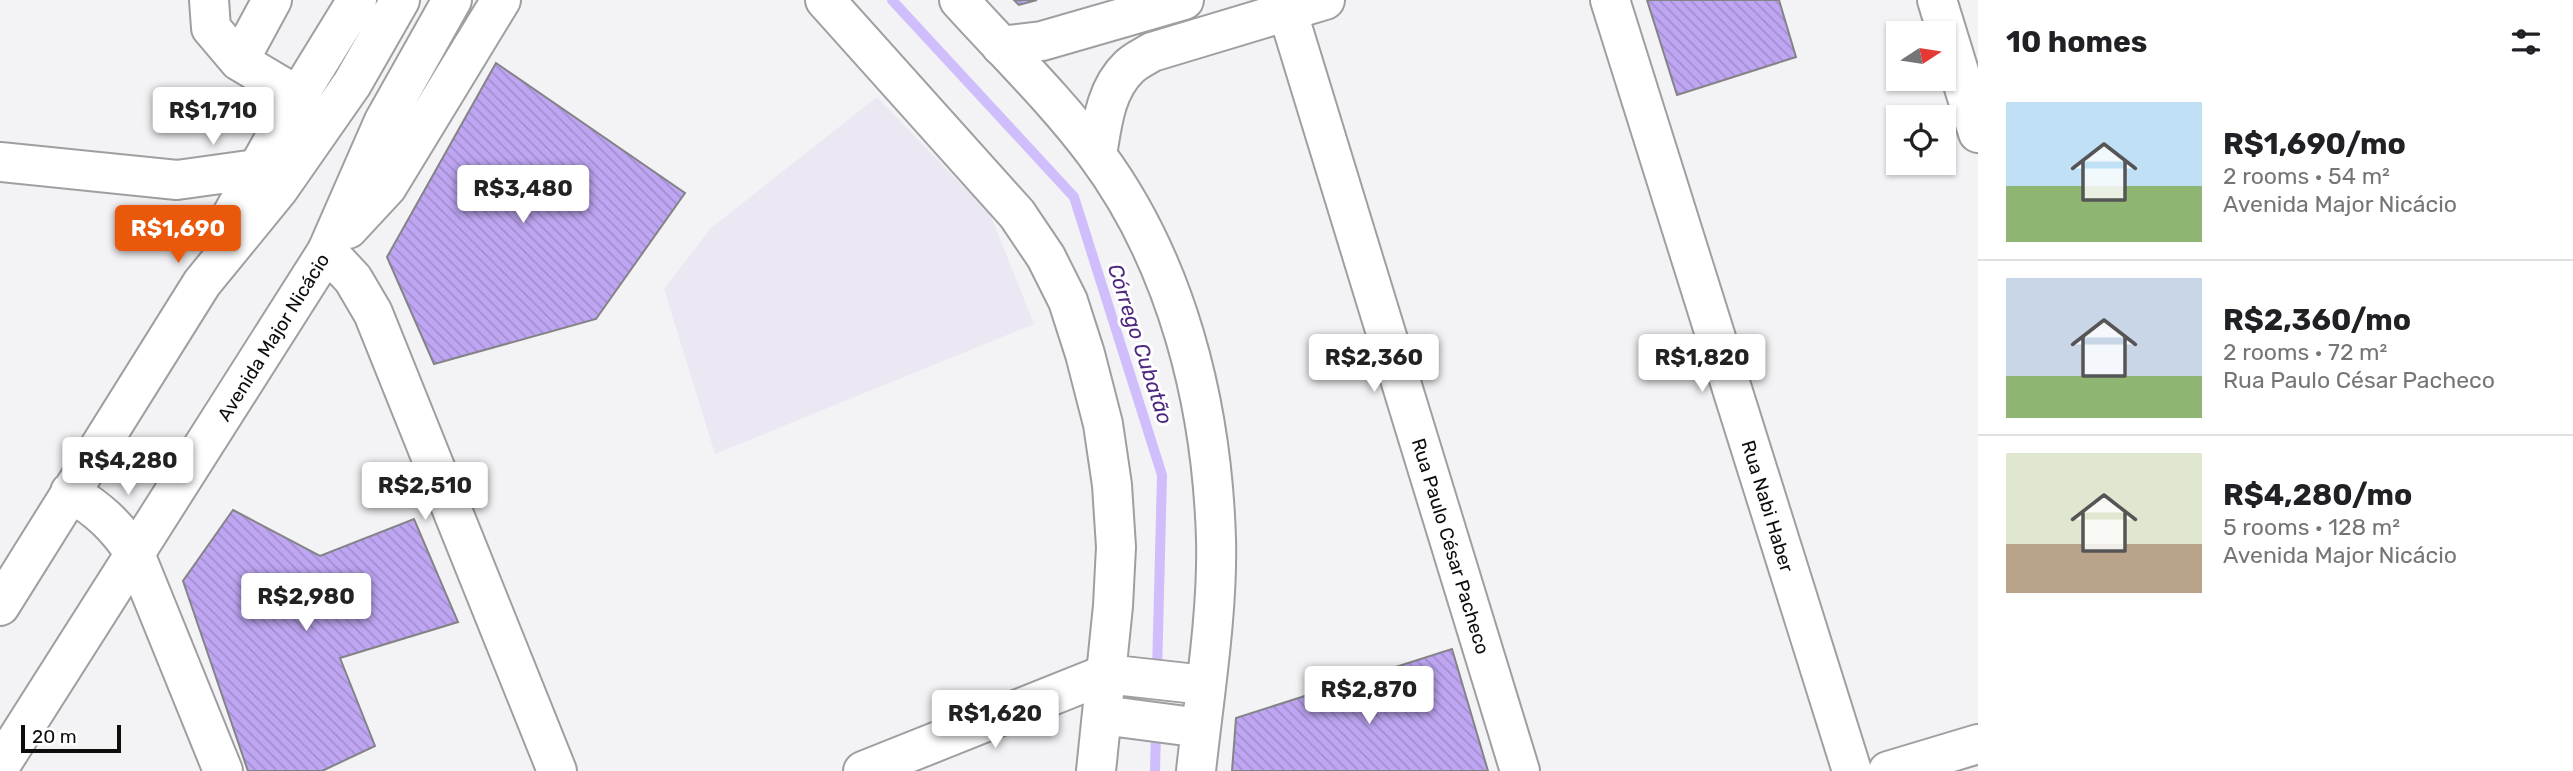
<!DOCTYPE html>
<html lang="en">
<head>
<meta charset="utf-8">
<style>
  :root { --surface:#fff; --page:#f2f2f2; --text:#202124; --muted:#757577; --line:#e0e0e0; --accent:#ea580c }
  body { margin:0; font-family:Rubik,sans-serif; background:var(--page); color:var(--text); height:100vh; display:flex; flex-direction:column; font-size:26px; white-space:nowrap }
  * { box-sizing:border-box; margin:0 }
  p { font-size:23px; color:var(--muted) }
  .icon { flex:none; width:38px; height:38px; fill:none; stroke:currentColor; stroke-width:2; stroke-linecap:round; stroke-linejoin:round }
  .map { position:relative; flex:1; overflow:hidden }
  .drawer { display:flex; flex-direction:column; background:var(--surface); width:595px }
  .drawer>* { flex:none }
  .needle { width:46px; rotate:78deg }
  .controls { position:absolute; left:1886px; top:21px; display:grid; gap:14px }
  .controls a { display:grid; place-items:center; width:70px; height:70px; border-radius:0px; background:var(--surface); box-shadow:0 2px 5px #0004; font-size:35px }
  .scale { position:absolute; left:21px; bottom:18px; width:100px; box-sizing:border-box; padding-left:7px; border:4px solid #0e0d0e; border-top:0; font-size:19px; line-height:24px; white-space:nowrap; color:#0e0d0e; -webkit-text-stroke:5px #fff; paint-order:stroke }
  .price { position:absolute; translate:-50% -60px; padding:0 16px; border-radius:7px; background:#fff; color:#222; font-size:23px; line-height:46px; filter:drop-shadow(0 2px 4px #0008) }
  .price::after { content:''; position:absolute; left:50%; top:42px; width:21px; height:16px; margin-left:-10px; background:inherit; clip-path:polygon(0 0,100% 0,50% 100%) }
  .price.selected { background:var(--accent); color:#fff }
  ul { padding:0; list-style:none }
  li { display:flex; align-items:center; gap:21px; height:175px; padding:0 28px }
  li+li { border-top:2px solid var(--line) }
  li span { display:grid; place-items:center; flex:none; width:196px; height:140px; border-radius:0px; color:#555 }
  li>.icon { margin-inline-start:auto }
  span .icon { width:84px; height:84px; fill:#fffc; stroke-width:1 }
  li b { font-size:30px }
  h2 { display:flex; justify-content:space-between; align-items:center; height:84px; padding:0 28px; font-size:30px }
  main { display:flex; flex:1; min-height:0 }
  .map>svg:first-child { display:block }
  .built { fill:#ebe8f3 }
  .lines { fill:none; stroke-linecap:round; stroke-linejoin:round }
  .stream { stroke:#d0bdfc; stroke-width:10 }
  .building { fill:url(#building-back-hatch); stroke:#848386; stroke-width:2 }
  .minor-casing { stroke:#9f9ea1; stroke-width:42 }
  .major-casing { stroke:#9f9ea1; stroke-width:42 }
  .minor { stroke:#fff; stroke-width:38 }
  .major { stroke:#fff; stroke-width:38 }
  .labels { text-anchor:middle; stroke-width:6; stroke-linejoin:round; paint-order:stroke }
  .street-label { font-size:19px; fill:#0e0d0e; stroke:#fff }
  .water-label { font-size:21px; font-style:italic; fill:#4e2981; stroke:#fff }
</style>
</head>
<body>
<main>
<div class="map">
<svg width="1978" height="771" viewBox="0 0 1978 771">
  <defs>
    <pattern id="building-back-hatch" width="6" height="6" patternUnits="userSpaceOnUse" patternTransform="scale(1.75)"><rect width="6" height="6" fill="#bea6f3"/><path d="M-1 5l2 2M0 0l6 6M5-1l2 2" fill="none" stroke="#a28ecf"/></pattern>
  </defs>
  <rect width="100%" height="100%" fill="#f3f2f5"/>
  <path class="built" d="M877,97L990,214L1034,324L715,454L664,289L711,228Z"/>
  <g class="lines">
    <path class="stream" d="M892,0L1074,197L1162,475L1157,673
      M1155,771L1156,730"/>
  </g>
  <path class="building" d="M1014,0H1037L1019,5Z
    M1647,0H1779L1796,57L1677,95Z
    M496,63L685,193L596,319L434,364L387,257Z
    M233,510L320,556L414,519L458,622L340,658L375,746L322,771H248L183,581Z
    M1452,649L1488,771H1232L1236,718Z"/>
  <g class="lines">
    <g class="minor-casing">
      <path id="minor" d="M209,0L211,28L239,61L298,96
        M1284,0L1520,771
        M1610,0L1852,771
        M1937,0L1978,133
        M1001,46L1042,41L1184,0
        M239,61L272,0
        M1097,155C1102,125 1105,90 1129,67C1135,61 1144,57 1152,52L1325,0
        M0,162L177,180L256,169
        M327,251L353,279L373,313L557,771
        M135,554L223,771
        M863,771L1106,674
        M1888,771L1978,744"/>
    </g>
    <g class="major-casing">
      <path id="major" d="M825,0L1017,214L1046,257L1068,301L1085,354L1103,424L1112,485L1116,547L1113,606L1096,771
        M959,0C1005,51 1055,99 1096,154C1177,263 1212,404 1216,539C1218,612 1204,697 1196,771
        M348,229L387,187L501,0
        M223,231L298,96L357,0
        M70,492C99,510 116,525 135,554
        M0,606L202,283L278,190L352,84L400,0
        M1106,674L1205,685
        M1102,715L1201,728
        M0,766L327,251L384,121L452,0"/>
    </g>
    <use href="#minor" class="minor"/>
    <use href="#major" class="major"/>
  </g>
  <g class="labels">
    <g class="street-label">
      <text transform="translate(273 337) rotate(-58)" y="7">Avenida Major Nicácio</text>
      <text transform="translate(1768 506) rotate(73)" y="7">Rua Nabi Haber</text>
      <text transform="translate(1451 546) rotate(73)" y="7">Rua Paulo César Pacheco</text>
    </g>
    <g class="water-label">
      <text transform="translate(1140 344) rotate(72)" y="7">Córrego Cubatão</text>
    </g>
  </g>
</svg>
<div class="controls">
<a><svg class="needle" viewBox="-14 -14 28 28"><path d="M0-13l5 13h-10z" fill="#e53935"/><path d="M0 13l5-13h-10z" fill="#757577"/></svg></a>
<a><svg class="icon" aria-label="locate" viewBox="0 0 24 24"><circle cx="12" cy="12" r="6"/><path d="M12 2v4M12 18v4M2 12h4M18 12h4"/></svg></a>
</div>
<div class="scale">20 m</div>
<b class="price" style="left:213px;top:147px">R$1,710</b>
<b class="price" style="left:523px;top:225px">R$3,480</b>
<b class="price selected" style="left:178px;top:265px">R$1,690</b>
<b class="price" style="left:1374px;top:394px">R$2,360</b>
<b class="price" style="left:1702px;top:394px">R$1,820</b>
<b class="price" style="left:128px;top:497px">R$4,280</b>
<b class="price" style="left:425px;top:522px">R$2,510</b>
<b class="price" style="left:306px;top:633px">R$2,980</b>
<b class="price" style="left:1369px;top:726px">R$2,870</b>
<b class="price" style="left:995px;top:750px">R$1,620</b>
</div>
<section class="drawer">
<h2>10 homes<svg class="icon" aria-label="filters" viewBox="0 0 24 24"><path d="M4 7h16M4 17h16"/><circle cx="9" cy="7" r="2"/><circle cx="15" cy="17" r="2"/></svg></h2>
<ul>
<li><span style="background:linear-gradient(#bfe0f5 60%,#8fb573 0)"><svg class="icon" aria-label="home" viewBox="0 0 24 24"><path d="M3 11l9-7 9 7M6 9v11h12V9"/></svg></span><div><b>R$1,690/mo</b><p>2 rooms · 54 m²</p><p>Avenida Major Nicácio</p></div></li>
<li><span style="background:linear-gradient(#c9d6e8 70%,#8fb573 0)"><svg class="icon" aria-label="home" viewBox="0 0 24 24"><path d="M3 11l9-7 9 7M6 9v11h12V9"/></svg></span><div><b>R$2,360/mo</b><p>2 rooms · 72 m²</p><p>Rua Paulo César Pacheco</p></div></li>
<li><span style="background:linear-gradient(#dfe7d0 65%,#b9a48a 0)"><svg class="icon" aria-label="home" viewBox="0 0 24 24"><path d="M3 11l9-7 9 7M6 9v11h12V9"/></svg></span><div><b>R$4,280/mo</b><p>5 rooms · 128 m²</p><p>Avenida Major Nicácio</p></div></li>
</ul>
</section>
</main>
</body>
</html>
